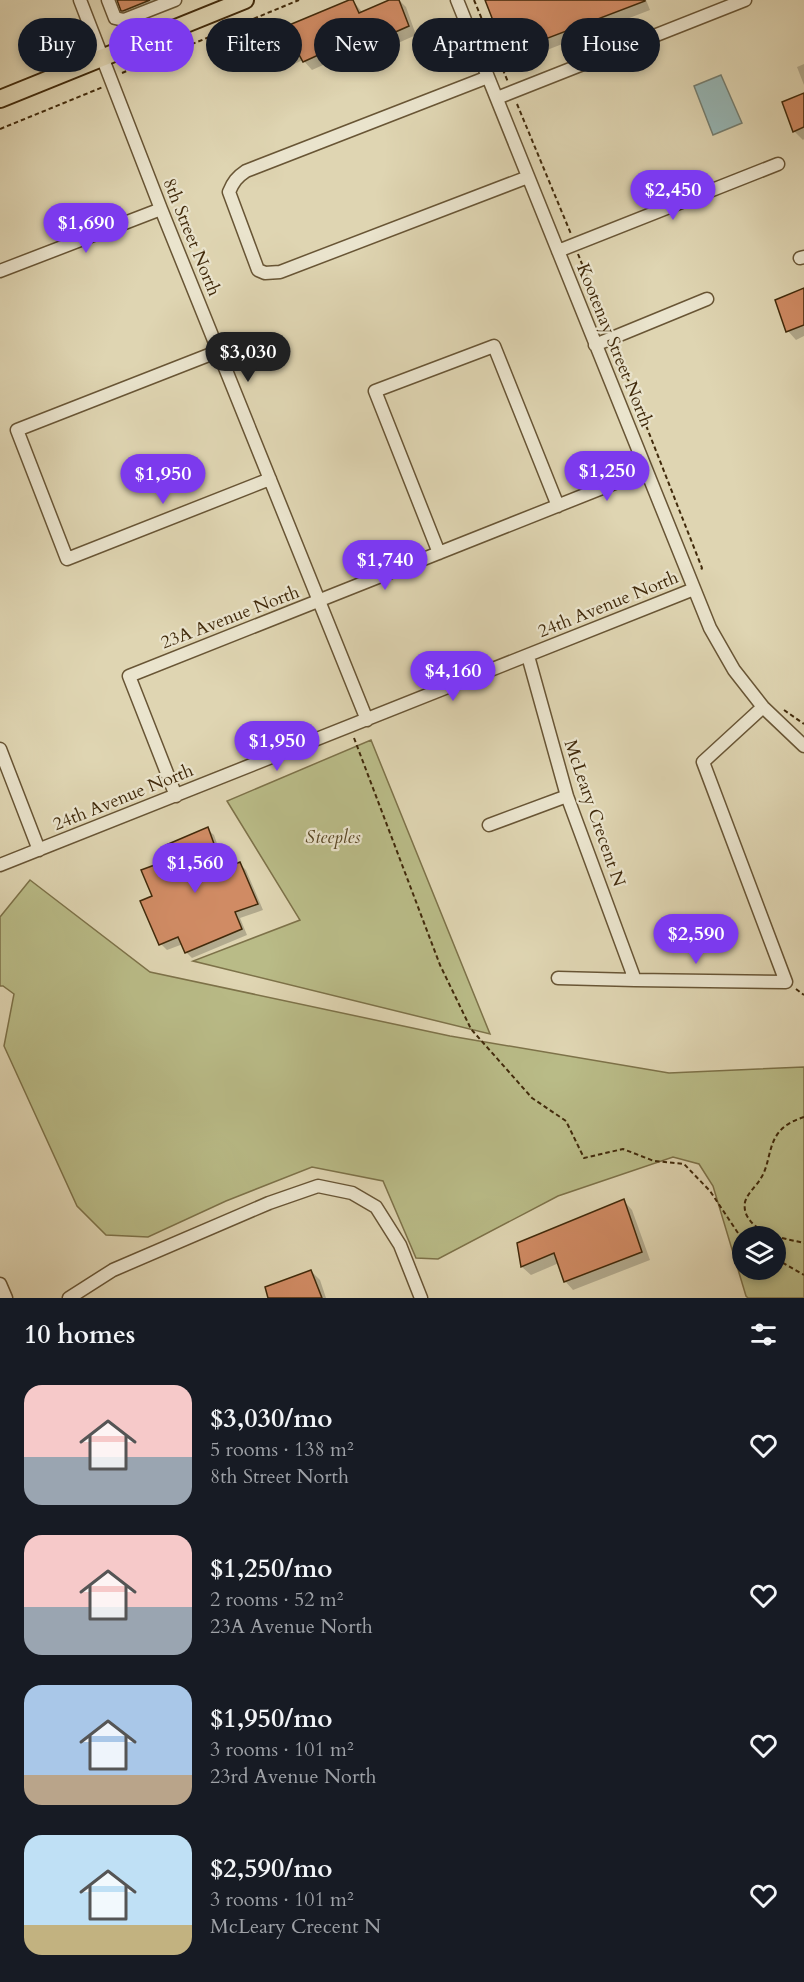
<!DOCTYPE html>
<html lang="en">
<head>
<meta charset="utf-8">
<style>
  :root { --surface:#171b24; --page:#242831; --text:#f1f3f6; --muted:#9ea1a6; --accent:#7c3aed }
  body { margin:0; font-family:Cardo,serif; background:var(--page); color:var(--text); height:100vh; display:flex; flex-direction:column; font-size:22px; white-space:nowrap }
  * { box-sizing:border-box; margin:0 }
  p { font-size:20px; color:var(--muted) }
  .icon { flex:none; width:33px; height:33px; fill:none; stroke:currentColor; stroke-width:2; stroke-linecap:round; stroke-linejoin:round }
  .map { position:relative; height:1298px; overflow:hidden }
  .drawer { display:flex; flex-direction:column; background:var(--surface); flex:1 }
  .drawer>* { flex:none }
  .guide { position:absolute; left:18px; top:18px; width:768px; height:54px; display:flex; gap:12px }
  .tools { position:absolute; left:732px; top:1226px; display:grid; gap:12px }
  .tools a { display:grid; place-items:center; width:54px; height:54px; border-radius:50%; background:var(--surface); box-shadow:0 3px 9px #0003; font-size:30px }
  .price { position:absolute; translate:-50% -51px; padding:0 14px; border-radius:21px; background:var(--accent); color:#fff; font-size:20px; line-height:39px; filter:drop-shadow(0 2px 3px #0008) }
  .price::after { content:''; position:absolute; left:50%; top:36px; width:18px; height:14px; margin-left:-9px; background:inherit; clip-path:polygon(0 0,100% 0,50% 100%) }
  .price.selected { background:#222; color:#fff }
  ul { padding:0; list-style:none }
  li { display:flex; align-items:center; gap:18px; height:150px; padding:0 24px }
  li span { display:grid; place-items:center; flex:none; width:168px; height:120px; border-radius:18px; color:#555 }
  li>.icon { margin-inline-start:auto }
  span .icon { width:72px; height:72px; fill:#fffc; stroke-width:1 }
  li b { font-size:26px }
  h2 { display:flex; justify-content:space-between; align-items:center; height:72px; padding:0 24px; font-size:26px }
  .chip { padding:0 21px; border-radius:27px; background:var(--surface); box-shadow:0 3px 9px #0003; font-size:21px; line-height:54px }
  .chip.selected { background:var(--accent); color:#fff }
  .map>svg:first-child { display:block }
  .green { fill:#b9bb87; stroke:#7d7249; stroke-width:1.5; fill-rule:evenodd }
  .water { fill:#96b6b5; stroke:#747e71; stroke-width:1.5 }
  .shadow { fill:#0003 }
  .building { fill:#d08b64; stroke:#412a0b; stroke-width:1.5 }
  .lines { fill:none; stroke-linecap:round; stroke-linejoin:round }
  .minor-casing { stroke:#685535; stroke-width:15 }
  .major-casing { stroke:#412a0b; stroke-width:20 }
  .path { stroke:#412a0b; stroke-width:2; stroke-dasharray:4.5 3; stroke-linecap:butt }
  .minor { stroke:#eae4cd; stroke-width:12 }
  .major { stroke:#dfd5b2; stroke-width:16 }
  .labels { text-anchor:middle; stroke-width:4.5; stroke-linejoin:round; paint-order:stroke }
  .street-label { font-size:18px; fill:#412a0b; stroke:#eae4cd }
  .park-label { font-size:18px; font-style:italic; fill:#594724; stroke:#eae4cd }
</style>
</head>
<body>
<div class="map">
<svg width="804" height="1298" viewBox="0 0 804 1298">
  <rect width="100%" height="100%" fill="#dfd5b2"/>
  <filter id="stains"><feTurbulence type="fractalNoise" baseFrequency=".00333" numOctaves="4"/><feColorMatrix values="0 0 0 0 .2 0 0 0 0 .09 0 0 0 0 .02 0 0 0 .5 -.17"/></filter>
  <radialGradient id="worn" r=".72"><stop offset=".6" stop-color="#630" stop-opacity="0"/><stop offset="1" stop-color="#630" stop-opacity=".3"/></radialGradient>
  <path class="green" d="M371,740L490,1034L193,961L300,920L227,801Z
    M30,880L150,972L450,1036L669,1073L804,1067V1298H748L746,1296L713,1186L699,1164L673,1157L558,1196L438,1259L416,1258L383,1181L312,1167L226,1201L148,1237L106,1235L77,1206L4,1046L14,994L3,986H0V917ZM742,1236H776V1269H742Z"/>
  <path class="water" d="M721,75L742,123L713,135L694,86Z"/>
  <path class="shadow" d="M118,0H171L129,16L122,10Z
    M352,0L363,13L393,0H399L406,7L416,35L351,64L343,56L312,70L303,60L276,72L268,64L286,33Z
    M486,0H646L650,10L516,62L507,54Z
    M804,64V85L797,67Z
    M804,95V139L803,140L794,131Z
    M804,290V336L796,340L788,331Z
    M207,829L214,835L226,869L239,863L246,870L263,910L240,918L247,935L192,958L186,952L183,944L167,950L161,944L154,897L172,860Z
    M624,1201L632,1210L650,1260L573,1290L565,1281L559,1263L531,1275L522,1267L519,1244Z
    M311,1271L320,1280L326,1298H270Z"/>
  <path class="building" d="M117,0H150L123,11H121Z
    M349,0H353L359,13L389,0H399L409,26L341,56L336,47L303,62L297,51L267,64L258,43L284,33L282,28Z
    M485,0H645V1L506,54Z
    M804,93V127L793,132L782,102Z
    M804,288V325L786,332L775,300Z
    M208,827L223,869L240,862L258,904L235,912L242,929L185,953L178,937L159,945L140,901L152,896L141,870L171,859L166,845Z
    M624,1199L642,1252L564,1282L554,1253L521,1267L517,1243Z
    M311,1270L322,1298H268L265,1287Z"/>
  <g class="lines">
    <g class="minor-casing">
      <path id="minor" d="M80,0L161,209L367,720
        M108,0L115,18L124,20L175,0
        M457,0L710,628L734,670L763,707L804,746
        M488,77L246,171C237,177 233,182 229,192L258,270L265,273L280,272L528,177
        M497,98L745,0
        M558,251L778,164
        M800,258L804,257
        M0,271L161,209
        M595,345L707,299
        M219,351L17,430L67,559L270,479
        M439,553L375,391L494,346L558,506
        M528,656L567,796L635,980L786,982L703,762L763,707
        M0,749L39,850
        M176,796L129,676L645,471
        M489,825L567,796
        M0,865L694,589
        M558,978L635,980
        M0,1284L6,1298
        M69,1298L113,1270L269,1203L318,1186L352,1193L376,1207L400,1245L421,1298"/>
    </g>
    <g class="major-casing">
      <path id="major" d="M0,99L245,0"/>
    </g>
    <path class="path" d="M474,0L508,82
      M122,73L299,0
      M517,104L571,234
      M0,129L103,87
      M578,254L607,327
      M616,349L702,568L700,572
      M784,710L804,724
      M354,738L440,965L471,1029L532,1098L566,1121L584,1158L623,1149L654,1161L684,1164L710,1191L742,1239
      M796,989L804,995
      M804,1117C795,1120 786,1124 780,1131C768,1144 770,1164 761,1178C756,1187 748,1192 745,1202C744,1208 745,1214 749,1219C759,1235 787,1239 804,1243
      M776,1259L804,1275"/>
    <use href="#minor" class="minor"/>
    <use href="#major" class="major"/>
  </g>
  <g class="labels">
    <g class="street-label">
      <text transform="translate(192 237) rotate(68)" y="6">8th Street North</text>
      <text transform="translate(615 345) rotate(68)" y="6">Kootenay Street North</text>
      <text transform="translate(608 604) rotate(-22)" y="6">24th Avenue North</text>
      <text transform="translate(230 617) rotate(-21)" y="6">23A Avenue North</text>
      <text transform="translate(123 797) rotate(-22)" y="6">24th Avenue North</text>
      <text transform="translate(595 813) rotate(71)" y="6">McLeary Crecent N</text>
    </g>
    <g class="park-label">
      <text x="333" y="843">Steeples</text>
    </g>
  </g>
  <rect width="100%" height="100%" filter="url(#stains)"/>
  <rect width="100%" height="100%" fill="url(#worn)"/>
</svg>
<div class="tools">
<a><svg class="icon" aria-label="layers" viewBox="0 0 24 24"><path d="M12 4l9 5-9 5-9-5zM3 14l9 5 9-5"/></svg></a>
</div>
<b class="price" style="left:673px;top:221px">$2,450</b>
<b class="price" style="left:86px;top:254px">$1,690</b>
<b class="price selected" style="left:248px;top:383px">$3,030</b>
<b class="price" style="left:607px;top:502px">$1,250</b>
<b class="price" style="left:163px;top:505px">$1,950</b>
<b class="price" style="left:385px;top:591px">$1,740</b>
<b class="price" style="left:453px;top:702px">$4,160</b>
<b class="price" style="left:277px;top:772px">$1,950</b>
<b class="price" style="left:195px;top:894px">$1,560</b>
<b class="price" style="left:696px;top:965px">$2,590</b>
<div class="guide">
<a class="chip">Buy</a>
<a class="chip selected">Rent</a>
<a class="chip">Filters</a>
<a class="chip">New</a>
<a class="chip">Apartment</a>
<a class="chip">House</a>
</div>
</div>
<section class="drawer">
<h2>10 homes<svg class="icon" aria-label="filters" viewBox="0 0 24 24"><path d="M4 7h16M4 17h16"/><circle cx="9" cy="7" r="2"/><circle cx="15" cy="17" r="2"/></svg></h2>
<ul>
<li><span style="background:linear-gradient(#f6c9c9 60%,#9aa5b1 0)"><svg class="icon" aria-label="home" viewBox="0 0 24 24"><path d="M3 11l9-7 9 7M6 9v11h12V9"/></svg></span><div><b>$3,030/mo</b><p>5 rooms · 138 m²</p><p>8th Street North</p></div><svg class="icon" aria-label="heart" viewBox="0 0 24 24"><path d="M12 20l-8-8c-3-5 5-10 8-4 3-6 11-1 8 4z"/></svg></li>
<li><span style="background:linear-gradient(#f6c9c9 60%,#9aa5b1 0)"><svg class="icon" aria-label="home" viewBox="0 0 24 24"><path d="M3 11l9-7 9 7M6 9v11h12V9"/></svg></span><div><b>$1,250/mo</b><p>2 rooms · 52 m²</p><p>23A Avenue North</p></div><svg class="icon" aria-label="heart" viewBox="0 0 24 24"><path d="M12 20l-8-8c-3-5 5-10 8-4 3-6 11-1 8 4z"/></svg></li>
<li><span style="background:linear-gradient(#a9c7e8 75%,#b9a48a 0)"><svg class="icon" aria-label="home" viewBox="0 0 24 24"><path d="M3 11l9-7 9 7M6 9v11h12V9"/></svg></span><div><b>$1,950/mo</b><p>3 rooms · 101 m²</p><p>23rd Avenue North</p></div><svg class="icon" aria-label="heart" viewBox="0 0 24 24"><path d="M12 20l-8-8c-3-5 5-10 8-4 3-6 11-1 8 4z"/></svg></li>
<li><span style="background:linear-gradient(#bfe0f5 75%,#c2b280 0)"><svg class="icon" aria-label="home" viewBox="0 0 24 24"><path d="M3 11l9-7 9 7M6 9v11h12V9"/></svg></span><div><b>$2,590/mo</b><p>3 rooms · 101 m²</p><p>McLeary Crecent N</p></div><svg class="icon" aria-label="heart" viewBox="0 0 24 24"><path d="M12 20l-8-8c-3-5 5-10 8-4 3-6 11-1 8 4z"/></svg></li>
</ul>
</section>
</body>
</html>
